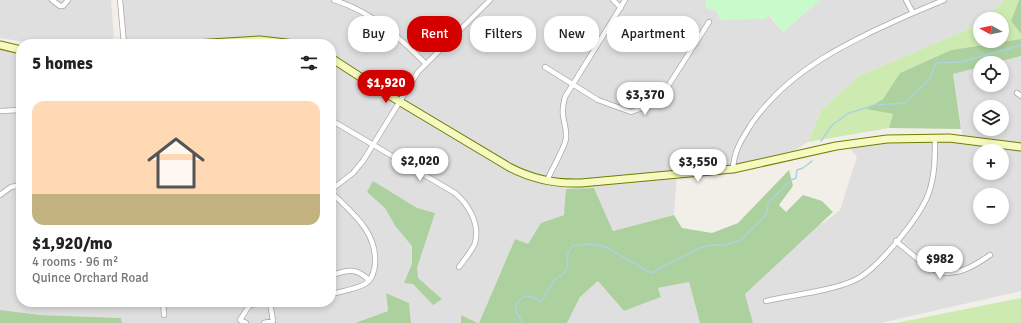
<!DOCTYPE html>
<html lang="en">
<head>
<meta charset="utf-8">
<style>
  :root { --surface:#fff; --page:#f2f2f2; --text:#222; --muted:#767676; --line:#e0e0e0; --accent:#d40000 }
  body { margin:0; font-family:Signika,sans-serif; background:var(--page); color:var(--text); height:100vh; display:flex; flex-direction:column; font-size:15px; white-space:nowrap }
  * { box-sizing:border-box; margin:0 }
  p { font-size:13px; color:var(--muted) }
  .icon { flex:none; width:22px; height:22px; fill:none; stroke:currentColor; stroke-width:2; stroke-linecap:round; stroke-linejoin:round }
  .map { position:relative; flex:1; overflow:hidden }
  .sheet { position:absolute; left:16px; top:39px; width:320px; height:268px; display:flex; flex-direction:column; background:var(--surface); border-radius:16px; box-shadow:0 2px 6px #0003 }
  .sheet>* { flex:none }
  .guide { position:absolute; left:348px; top:16px; width:380px; height:36px; display:flex; gap:8px }
  .needle { width:26px; rotate:278deg }
  .controls { position:absolute; left:973px; top:12px; display:grid; gap:8px }
  .controls a { display:grid; place-items:center; width:36px; height:36px; border-radius:50%; background:var(--surface); box-shadow:0 2px 6px #0003; font-size:20px }
  .price { position:absolute; translate:-50% -34px; padding:0 9px; border-radius:14px; background:#fff; color:#222; font-size:13px; line-height:26px; filter:drop-shadow(0 1px 2px #0008) }
  .price::after { content:''; position:absolute; left:50%; top:24px; width:12px; height:9px; margin-left:-6px; background:inherit; clip-path:polygon(0 0,100% 0,50% 100%) }
  .price.active { background:var(--accent); color:#fff }
  ul { padding:0; list-style:none }
  li { display:grid; align-content:center; gap:8px; height:212px; padding:0 16px }
  li+li { border-top:1px solid var(--line) }
  li span { display:grid; place-items:center; height:124px; border-radius:12px; color:#555 }
  li>.icon { margin-inline-start:auto }
  span .icon { width:72px; height:72px; fill:#fffc; stroke-width:1 }
  li b { font-size:17px }
  h2 { display:flex; justify-content:space-between; align-items:center; height:48px; padding:0 16px; font-size:17px }
  .pill { padding:0 14px; border-radius:16px; background:var(--surface); box-shadow:0 2px 6px #0003; font-size:14px; line-height:36px }
  .pill.active { background:var(--accent); color:#fff }
  .map>svg:first-child { display:block }
  .residential { fill:#e0dfdf; fill-rule:evenodd }
  .grass { fill:#cdebb0 }
  .forest { fill:#add19e }
  .park { fill:#c8facc }
  .lines { fill:none; stroke-linecap:round; stroke-linejoin:round }
  .stream { stroke:#aad3df; stroke-width:1.5 }
  .street-casing { stroke:#a9a9a9; stroke-width:6 }
  .secondary-casing { stroke:#707d05; stroke-width:9 }
  .street { stroke:#fff; stroke-width:4.5 }
  .secondary { stroke:#f7fabf; stroke-width:7 }
</style>
</head>
<body>
<div class="map">
<svg width="1021" height="323" viewBox="0 0 1021 323">
  <rect width="100%" height="100%" fill="#f2efe9"/>
  <path class="residential" d="M0,0H111L114,38L94,44H38L0,38Z
    M120,0H752L761,6L783,32L820,0H1003L1000,5L983,19H980L973,27L859,76L822,109L808,142L779,160L677,175L674,215L613,231L594,188L564,215L541,223L528,245L515,239L479,323L461,315V323H411L409,303L386,293L388,311L355,323H122L121,318L41,315L0,310V45L21,50V302H331V44H124Z
    M1021,56V291L880,323H753L745,294L759,259L826,221L840,210L857,157L847,144L963,139L953,74L980,67V85H1002V63H994ZM980,107H1002V129H980ZM980,151H1002V173H980ZM980,195H1002V217H980Z
    M598,281L624,311L661,297L658,288L689,282L700,323H567L580,297Z"/>
  <path class="grass" d="M1003,0H1019L1011,21L1021,34V39L951,50L900,73L883,99L866,109L893,114L889,128L808,142L822,109L859,76L973,27L980,21V41H1002V19H983L1000,5Z
    M1021,298V323H896Z"/>
  <path class="forest" d="M1019,0H1021V34L1011,21Z
    M1021,39V56L994,63H980V67L953,74L961,129L889,128L893,114L866,109L883,99L900,73L951,50Z
    M789,170L793,186L779,205L786,212L803,195L822,201L833,212L745,294L753,323H700L689,282L658,288L661,297L624,311L598,281L580,297L567,323H479L515,239L528,244L541,223L564,215L566,189L594,188L613,231L674,215L682,228L712,233L738,223Z
    M373,181L417,208L435,213L417,268L418,278L442,299L433,305L413,284L404,283L412,264V246L396,227L385,208L367,192Z
    M386,293L409,303L411,323H355L388,311Z
    M0,310L41,315L121,318L122,323H0Z
    M461,315L478,323H461Z"/>
  <path class="park" d="M705,0H820L783,32L769,14L766,19L720,20L716,11L706,8Z"/>
  <g class="lines">
    <path class="stream" d="M821,141L832,125L849,113L875,105L905,103L929,80L936,63L962,62L1021,45
      M523,323L516,312C515,308 516,305 518,302C526,290 533,299 542,301L554,280L563,274L568,267L567,256L572,246L593,244L606,247L651,273L700,248L711,245H724L742,240L751,229L761,221L767,212L768,204L771,200L791,180L796,178L797,170L803,168L812,161"/>
    <g class="street-casing">
      <path id="street" d="M52,0L60,6H63L68,0
        M120,0L124,44
        M334,0C372,12 398,36 425,63
        M613,0L621,8
        M906,0L913,13L944,0
        M545,67L598,100L631,112L651,105L663,94L709,22
        M1017,93L1021,96
        M0,111L21,110
        M331,120L455,193C469,205 480,224 475,243C472,251 464,260 459,267
        M733,169C734,150 742,139 752,123C791,67 853,40 913,13
        M547,181C551,170 566,146 566,138C567,121 559,119 565,97L625,0
        M331,190L353,173L363,161L418,72L490,0
        M331,192C351,212 377,231 375,263C375,270 372,280 365,284C356,289 342,291 332,294L331,290
        M0,195L11,187L21,185
        M896,241C933,272 945,287 990,255
        M331,275C348,271 354,266 369,280
        M766,301C792,295 832,291 855,280C877,270 919,218 928,195C935,177 935,157 935,138
        M163,302L164,315
        M246,323L240,320L249,306L260,302
        M264,323L273,321L270,302"/>
    </g>
    <g class="secondary-casing">
      <path id="secondary" d="M194,44L260,40L295,44
        M0,45L21,50
        M331,58L382,91L509,167C532,179 555,184 581,183L733,169L836,146L887,139L949,138L1021,147"/>
    </g>
    <use href="#street" class="street"/>
    <use href="#secondary" class="secondary"/>
  </g>
</svg>
<div class="controls">
<a><svg class="needle" viewBox="-14 -14 28 28"><path d="M0-13l5 13h-10z" fill="#e53935"/><path d="M0 13l5-13h-10z" fill="#767676"/></svg></a>
<a><svg class="icon" aria-label="locate" viewBox="0 0 24 24"><circle cx="12" cy="12" r="6"/><path d="M12 2v4M12 18v4M2 12h4M18 12h4"/></svg></a>
<a><svg class="icon" aria-label="layers" viewBox="0 0 24 24"><path d="M12 4l9 5-9 5-9-5zM3 14l9 5 9-5"/></svg></a>
<a>+</a>
<a>−</a>
</div>
<b class="price active" style="left:386px;top:104px">$1,920</b>
<b class="price" style="left:645px;top:116px">$3,370</b>
<b class="price" style="left:420px;top:182px">$2,020</b>
<b class="price" style="left:698px;top:183px">$3,550</b>
<b class="price" style="left:940px;top:280px">$982</b>
<div class="guide">
<a class="pill">Buy</a>
<a class="pill active">Rent</a>
<a class="pill">Filters</a>
<a class="pill">New</a>
<a class="pill">Apartment</a>
</div>
<section class="sheet">
<h2>5 homes<svg class="icon" aria-label="filters" viewBox="0 0 24 24"><path d="M4 7h16M4 17h16"/><circle cx="9" cy="7" r="2"/><circle cx="15" cy="17" r="2"/></svg></h2>
<ul>
<li><span style="background:linear-gradient(#ffd9b3 75%,#c2b280 0)"><svg class="icon" aria-label="home" viewBox="0 0 24 24"><path d="M3 11l9-7 9 7M6 9v11h12V9"/></svg></span><div><b>$1,920/mo</b><p>4 rooms · 96 m²</p><p>Quince Orchard Road</p></div></li>
</ul>
</section>
</div>
</body>
</html>
